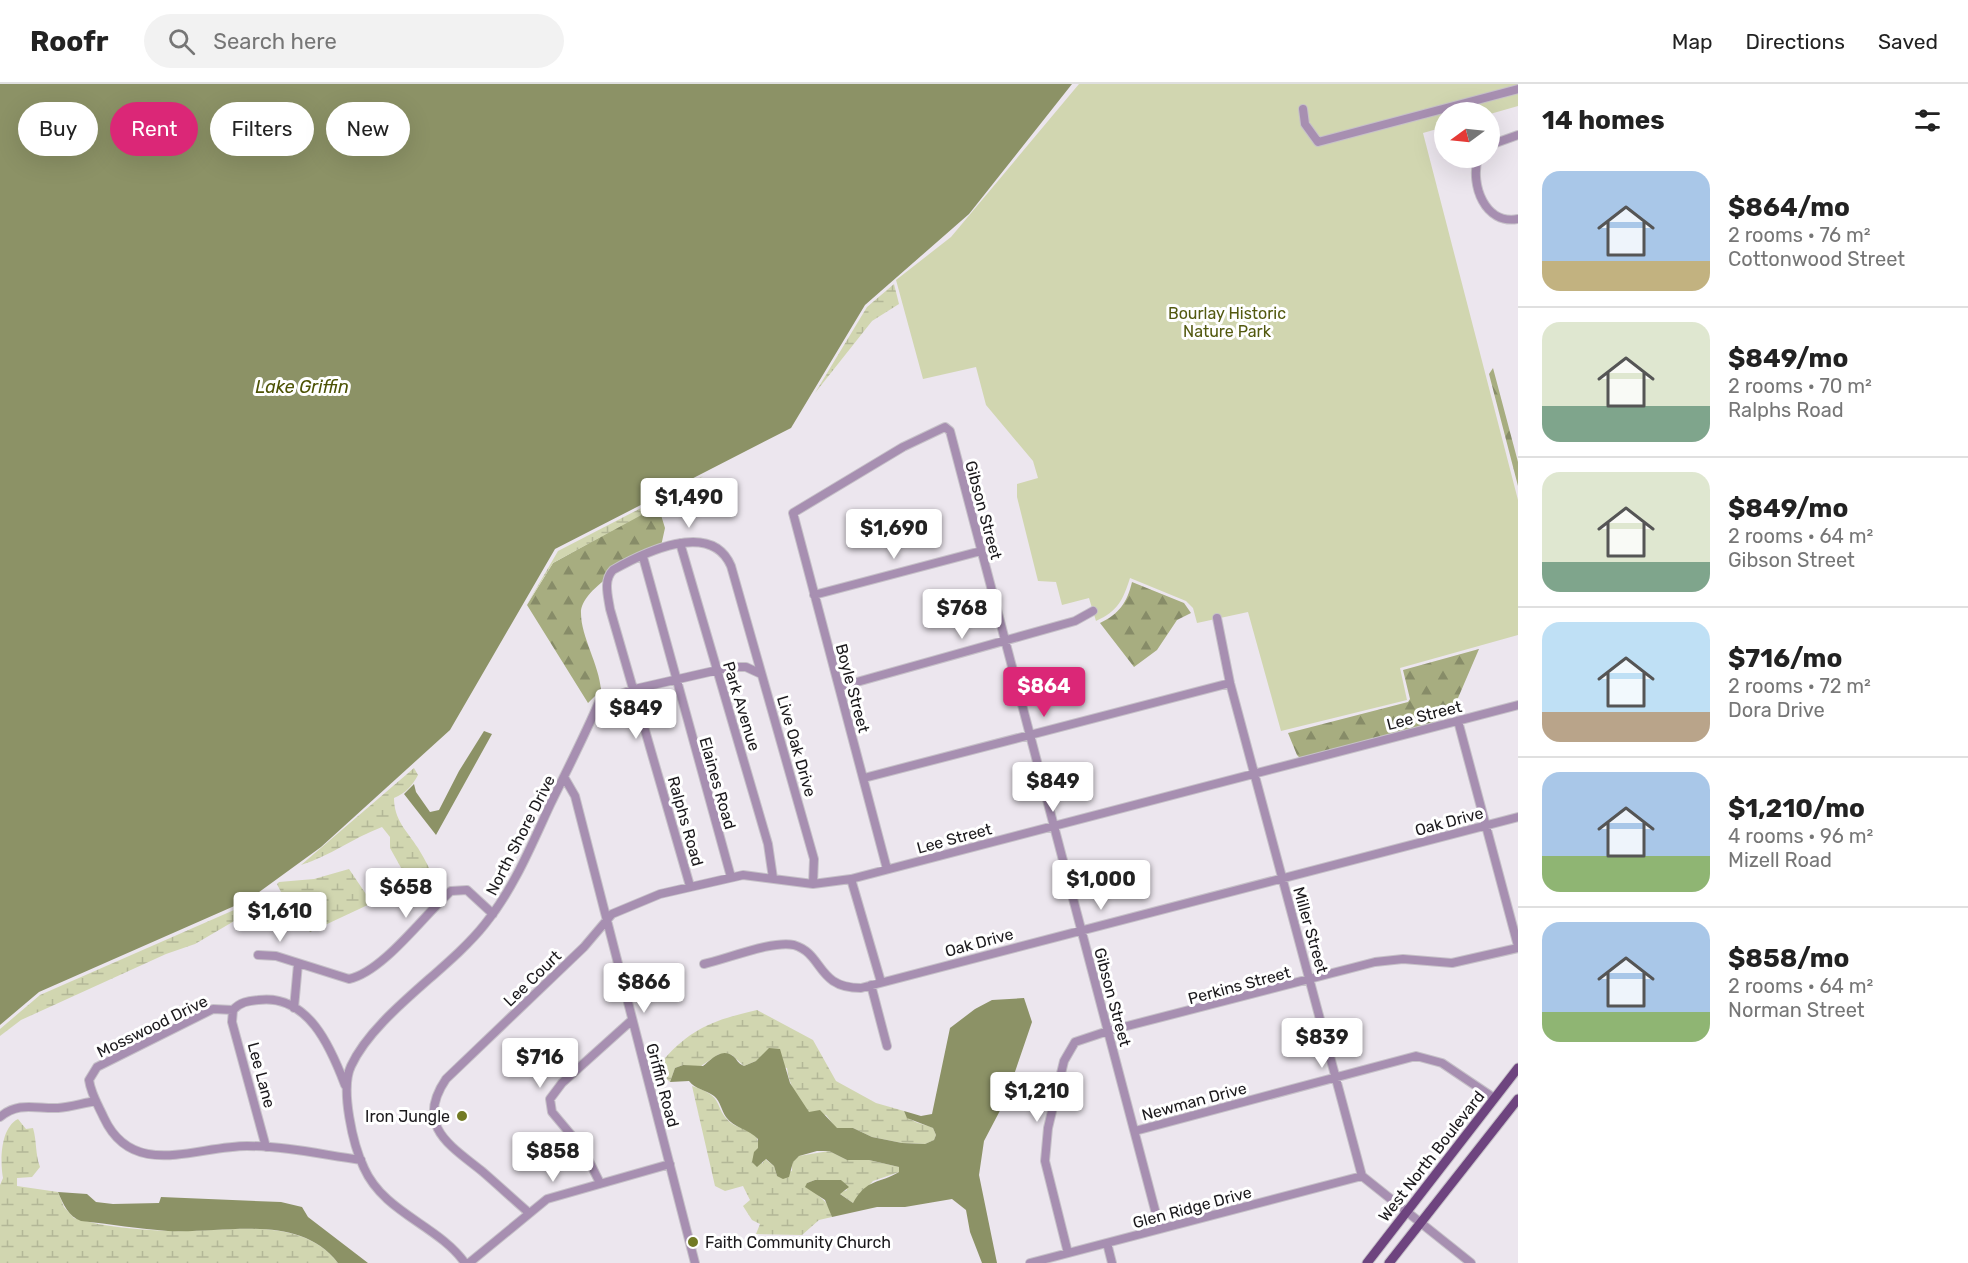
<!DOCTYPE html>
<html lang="en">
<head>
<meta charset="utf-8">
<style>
  :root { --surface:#fff; --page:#f2f2f2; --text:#222; --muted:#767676; --line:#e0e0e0; --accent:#db2777 }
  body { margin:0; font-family:Rubik,sans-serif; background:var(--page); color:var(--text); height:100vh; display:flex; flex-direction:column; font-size:22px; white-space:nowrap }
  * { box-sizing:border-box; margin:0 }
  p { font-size:20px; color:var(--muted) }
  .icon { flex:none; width:33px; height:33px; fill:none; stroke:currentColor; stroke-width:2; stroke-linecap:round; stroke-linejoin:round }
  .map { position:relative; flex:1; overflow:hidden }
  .sheet { display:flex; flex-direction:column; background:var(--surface); width:450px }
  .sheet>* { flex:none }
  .banner { position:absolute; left:18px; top:18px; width:570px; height:54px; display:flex; gap:12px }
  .needle { width:39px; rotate:255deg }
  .controls { position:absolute; left:1434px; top:18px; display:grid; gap:12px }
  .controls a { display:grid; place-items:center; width:66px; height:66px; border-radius:50%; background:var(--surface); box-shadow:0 6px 24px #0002; font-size:30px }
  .price { position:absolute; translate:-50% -51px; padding:0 14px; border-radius:6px; background:#fff; color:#222; font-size:20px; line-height:39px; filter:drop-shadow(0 2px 3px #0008) }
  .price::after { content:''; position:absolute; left:50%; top:36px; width:18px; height:14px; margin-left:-9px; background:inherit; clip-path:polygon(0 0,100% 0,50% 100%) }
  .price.current { background:var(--accent); color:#fff }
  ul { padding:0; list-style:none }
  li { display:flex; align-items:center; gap:18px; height:150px; padding:0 24px }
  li+li { border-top:2px solid var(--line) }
  li span { display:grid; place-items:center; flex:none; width:168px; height:120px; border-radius:18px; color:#555 }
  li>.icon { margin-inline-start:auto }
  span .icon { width:72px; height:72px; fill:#fffc; stroke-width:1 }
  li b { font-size:26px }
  h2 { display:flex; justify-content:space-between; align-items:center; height:72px; padding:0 24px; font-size:26px }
  .tag { padding:0 21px; border-radius:27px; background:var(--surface); box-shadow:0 6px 24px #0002; font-size:21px; line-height:54px }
  .tag.current { background:var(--accent); color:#fff }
  header { display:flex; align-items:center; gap:36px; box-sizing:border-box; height:84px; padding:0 30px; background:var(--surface); border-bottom:2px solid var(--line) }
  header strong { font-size:28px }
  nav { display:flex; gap:33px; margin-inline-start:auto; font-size:21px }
  .search { width:420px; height:54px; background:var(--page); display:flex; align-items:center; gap:15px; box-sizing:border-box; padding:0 21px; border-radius:33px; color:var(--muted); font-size:22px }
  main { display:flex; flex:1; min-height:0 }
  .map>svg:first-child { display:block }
  .forest { fill:url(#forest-firs) }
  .wetland { fill:url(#wetland-marsh) }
  .green { fill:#d1d6b0 }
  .water { fill:#8c9266 }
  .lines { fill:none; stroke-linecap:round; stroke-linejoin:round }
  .minor-casing { stroke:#c6c1c8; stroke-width:10 }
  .major-casing { stroke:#c6c1c8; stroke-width:11 }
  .minor { stroke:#a78fb1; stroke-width:8 }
  .major { stroke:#6e447f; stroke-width:9 }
  .poi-dot { fill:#727a24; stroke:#fff; stroke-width:2 }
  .labels { text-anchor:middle; stroke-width:6; stroke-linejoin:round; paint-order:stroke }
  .park-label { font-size:16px; fill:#535910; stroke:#fff }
  .street-label { font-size:16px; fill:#1b191c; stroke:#fff }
  .poi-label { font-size:16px; fill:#1b191c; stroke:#fff; text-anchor:end }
  .water-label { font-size:18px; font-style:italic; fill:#4d5305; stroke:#fff }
</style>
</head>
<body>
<header>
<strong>Roofr</strong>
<div class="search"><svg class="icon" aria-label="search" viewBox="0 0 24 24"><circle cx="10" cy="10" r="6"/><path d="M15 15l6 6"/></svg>Search here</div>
<nav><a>Map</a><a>Directions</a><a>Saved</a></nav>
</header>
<main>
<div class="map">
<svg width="1518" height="1179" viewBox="0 0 1518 1179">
  <defs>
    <pattern id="forest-firs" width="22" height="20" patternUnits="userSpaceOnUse" patternTransform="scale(1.5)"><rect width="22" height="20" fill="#a7ad80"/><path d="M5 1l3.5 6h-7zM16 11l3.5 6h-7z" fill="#878c68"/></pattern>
    <pattern id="wetland-marsh" width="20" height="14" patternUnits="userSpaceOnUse" patternTransform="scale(1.5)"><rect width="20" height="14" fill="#d1d6b0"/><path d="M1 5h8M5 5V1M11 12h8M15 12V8" fill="none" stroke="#b3b797"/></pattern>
  </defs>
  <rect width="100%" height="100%" fill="#ece6ee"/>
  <path class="forest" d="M1493,284L1518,378V402L1489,290Z
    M647,427L661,431L665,444L661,462C640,473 581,503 581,529C581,553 599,580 601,606L588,619L527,521L553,479Z
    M1132,498L1184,519L1191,529L1177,536L1157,566L1134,583L1100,539C1119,530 1127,519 1132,498Z
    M1479,565L1458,614L1434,639L1300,674L1297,671L1288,649L1408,618L1410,615L1403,586Z"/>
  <path class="wetland" d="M894,200L899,220L872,237L815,309L867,223Z
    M703,392L686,406L687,411L661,431L647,428L553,479L526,522L558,467Z
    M414,684L418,691C412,702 406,709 394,714C394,736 407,747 418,764C426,777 433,792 441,806L419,816L390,764V753L382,743C353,754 330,772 301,781Z
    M349,785L372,819L310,848C301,836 297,823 287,813L258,823L195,860L166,870L21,936L0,952V945L40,911L250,819L265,808H281L277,800L279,798L314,795Z
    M757,926L813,956L836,997L876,1019L904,1027C909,1039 922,1039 933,1044L936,1051L934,1056L925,1060L902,1059L872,1053L853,1044H836L826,1031L809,1029C798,1014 789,1002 787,984L756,977L744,982L732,971L719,970L698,984L683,981L675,984L670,998L661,990L660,980C689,945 713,936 757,926Z
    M692,1002C727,1013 712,1023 731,1039C739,1045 750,1044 756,1053C760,1059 760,1072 762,1080L765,1075L774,1082L777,1092L792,1087V1078L799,1072L829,1067L847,1076H869L899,1083V1088L873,1097L853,1119L839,1109L847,1106L841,1096H815L807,1099C815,1113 829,1114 832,1133L819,1136L802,1151L756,1150L760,1140L752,1136L743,1122L750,1116L743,1102L725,1107L715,1102Z
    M18,1035L26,1045L33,1044C37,1058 35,1069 40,1083L32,1093L17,1094V1102L58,1108L64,1123L74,1134C103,1143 140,1146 170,1147C224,1149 300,1129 338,1179H0V1101L3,1094C0,1078 0,1044 18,1035Z"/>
  <path class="green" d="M1079,0H1518V22L1490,30L1444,28V43L1423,49L1518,416V551L1400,584L1407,616L1281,647L1248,528L1197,539L1193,524L1186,517L1130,494C1123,516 1118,527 1096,537L1089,514L1062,521L1056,498L1038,497L1017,413V400L1038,394L1033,377L986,321L976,283L923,295L896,196L951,153Z"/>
  <path class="water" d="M0,0H1072L969,130L865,221L791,344L555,465L450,646L321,763L248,816L39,908L0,941Z
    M484,647L492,650L436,751L404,710L414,700L416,708L430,728L439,726L459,687Z
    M1024,914L1032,938L1005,1017L984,1057L979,1091L997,1179H982L970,1148L966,1126L952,1115L905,1123H877L832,1133L825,1116L805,1103L807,1099L815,1096H841L849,1103L840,1110L853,1119C867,1094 879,1100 899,1088V1083L869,1076H847L829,1067H817L799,1072L793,1078L789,1093L783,1095L777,1092L774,1082L766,1075L757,1083L752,1078L754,1068L758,1064V1055C749,1045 734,1044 726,1033C721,1026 721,1018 714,1012C706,1006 695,1005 689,997L670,998L675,984L683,981L703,982C711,976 721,963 733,972C738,976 737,979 744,982L756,977L769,964L780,965L790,999L809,1028L820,1026L837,1044H853L872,1053L902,1059L925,1060L934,1056L936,1051L933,1044L907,1034L904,1027L921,1032L932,1030L950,944L975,925L992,916Z
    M58,1108L87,1110L96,1118L113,1120L159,1119L161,1113L281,1118L302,1123L308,1133L368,1179H338C299,1128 224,1150 168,1147C140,1145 110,1140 81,1137C69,1133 63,1120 58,1108Z"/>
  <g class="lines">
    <g class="minor-casing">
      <path id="minor" d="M1303,25L1305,40L1318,58L1518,5
        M1490,61L1518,51
        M1478,74C1470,101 1485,141 1518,135
        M680,459L768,760L773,794
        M643,473L731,793
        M814,511L981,467
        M1217,534L1230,599L1362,1092L1471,1179
        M839,603L1075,537L1093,527
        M1458,637L1518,862
        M564,693L575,712L695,1179
        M864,694L1230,599
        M887,785L793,429L903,363L945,343L950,347L1160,1145
        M851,795L881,898
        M690,802L610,525C608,512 603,496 613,486C643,469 711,435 731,482L814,775L813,800
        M258,871L276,872L349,895C383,888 425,830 451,807L467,806L493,830
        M704,880C727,875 773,856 794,861C824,870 816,904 861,904L1518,733
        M871,901L887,962
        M294,924L298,880
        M233,926L213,925L97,983L89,996C91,1010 98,1021 104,1034C133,1096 196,1062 247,1062C285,1062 324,1071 361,1076
        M233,926C240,918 248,917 258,916C308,909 331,964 345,1001
        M233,926L232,938L266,1063
        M0,1033C19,1017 36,1025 58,1024C71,1023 83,1019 96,1017
        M1135,1047L1416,972L1442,979L1494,1014
        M600,1099L583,1065L552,1028L550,1015L562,999L632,936
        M528,1128C513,1115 498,1101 483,1088C451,1062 414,1042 446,995L584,863L612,830L660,810L743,791L813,800L851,795L1518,621
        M1107,1159L1112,1179
        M1068,1169L1045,1077L1048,1044L1064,977L1075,958L1108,947L1375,878L1403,875L1452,879L1518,864
        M465,1179C438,1141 384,1129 364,1084C353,1061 340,1005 351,982C375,930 449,886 485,840C514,804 531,762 550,721C567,686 584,653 599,618L635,605L731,583H746L759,589
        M469,1179L547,1115L670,1080
        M1030,1179L1362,1092"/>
    </g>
    <g class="major-casing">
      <path id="major" d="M1367,1179L1518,984
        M1389,1179L1518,1015"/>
    </g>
    <use href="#minor" class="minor"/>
    <use href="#major" class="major"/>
  </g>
  <g class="poi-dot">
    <circle cx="462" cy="1032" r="6"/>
    <circle cx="693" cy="1158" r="6"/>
  </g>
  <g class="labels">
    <g class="park-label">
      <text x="1227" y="235">Bourlay Historic<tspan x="1227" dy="18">Nature Park</tspan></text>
    </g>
    <g class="street-label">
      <text transform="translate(984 426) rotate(75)" y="6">Gibson Street</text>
      <text transform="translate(853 604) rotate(75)" y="6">Boyle Street</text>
      <text transform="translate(742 622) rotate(73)" y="6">Park Avenue</text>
      <text transform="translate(1424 631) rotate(-14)" y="6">Lee Street</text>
      <text transform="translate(797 662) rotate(74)" y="6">Live Oak Drive</text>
      <text transform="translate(718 699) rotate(74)" y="6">Elaines Road</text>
      <text transform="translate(686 737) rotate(74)" y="6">Ralphs Road</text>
      <text transform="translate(1449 737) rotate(-15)" y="6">Oak Drive</text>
      <text transform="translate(520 751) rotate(-63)" y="6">North Shore Drive</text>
      <text transform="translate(954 754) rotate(-15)" y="6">Lee Street</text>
      <text transform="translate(1311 846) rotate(74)" y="6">Miller Street</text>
      <text transform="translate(979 858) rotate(-15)" y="6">Oak Drive</text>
      <text transform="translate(532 894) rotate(-44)" y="6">Lee Court</text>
      <text transform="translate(1239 901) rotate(-15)" y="6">Perkins Street</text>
      <text transform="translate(1113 913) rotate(75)" y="6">Gibson Street</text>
      <text transform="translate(152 942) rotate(-26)" y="6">Mosswood Drive</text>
      <text transform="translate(262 991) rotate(75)" y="6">Lee Lane</text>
      <text transform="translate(663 1001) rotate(75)" y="6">Griffin Road</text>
      <text transform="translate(1194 1017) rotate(-15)" y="6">Newman Drive</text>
      <text transform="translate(1431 1072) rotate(-52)" y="6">West North Boulevard</text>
      <text transform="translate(1192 1123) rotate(-15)" y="6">Glen Ridge Drive</text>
    </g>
    <g class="poi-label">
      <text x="450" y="1038">Iron Jungle</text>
      <text x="705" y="1164" text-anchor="start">Faith Community Church</text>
    </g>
    <g class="water-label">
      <text x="302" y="309">Lake Griffin</text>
    </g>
  </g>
</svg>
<div class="controls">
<a><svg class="needle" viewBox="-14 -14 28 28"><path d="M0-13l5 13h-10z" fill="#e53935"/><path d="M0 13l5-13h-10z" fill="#767676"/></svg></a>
</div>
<b class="price" style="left:689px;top:445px">$1,490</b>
<b class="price" style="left:894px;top:476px">$1,690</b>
<b class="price" style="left:962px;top:556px">$768</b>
<b class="price current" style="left:1044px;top:634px">$864</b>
<b class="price" style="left:636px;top:656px">$849</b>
<b class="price" style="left:1053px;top:729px">$849</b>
<b class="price" style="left:1101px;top:827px">$1,000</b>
<b class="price" style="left:406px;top:835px">$658</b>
<b class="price" style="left:280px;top:859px">$1,610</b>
<b class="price" style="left:644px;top:930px">$866</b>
<b class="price" style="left:1322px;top:985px">$839</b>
<b class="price" style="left:540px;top:1005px">$716</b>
<b class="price" style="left:1037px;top:1039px">$1,210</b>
<b class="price" style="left:553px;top:1099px">$858</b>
<div class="banner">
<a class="tag">Buy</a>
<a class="tag current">Rent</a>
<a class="tag">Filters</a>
<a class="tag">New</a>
</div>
</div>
<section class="sheet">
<h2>14 homes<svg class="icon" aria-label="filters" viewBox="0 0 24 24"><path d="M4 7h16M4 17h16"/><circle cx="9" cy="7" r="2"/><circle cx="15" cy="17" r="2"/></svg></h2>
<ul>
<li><span style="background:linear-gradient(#a9c7e8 75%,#c2b280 0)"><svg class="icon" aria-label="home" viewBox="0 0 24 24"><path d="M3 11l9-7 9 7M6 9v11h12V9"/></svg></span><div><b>$864/mo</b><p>2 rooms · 76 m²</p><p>Cottonwood Street</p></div></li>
<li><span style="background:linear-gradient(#dfe7d0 70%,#7fa58c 0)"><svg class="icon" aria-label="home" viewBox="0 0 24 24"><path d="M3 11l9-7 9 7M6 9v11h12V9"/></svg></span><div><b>$849/mo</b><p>2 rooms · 70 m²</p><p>Ralphs Road</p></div></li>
<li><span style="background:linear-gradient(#dfe7d0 75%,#7fa58c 0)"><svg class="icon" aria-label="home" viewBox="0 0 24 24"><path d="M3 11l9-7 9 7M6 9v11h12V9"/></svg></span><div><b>$849/mo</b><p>2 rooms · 64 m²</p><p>Gibson Street</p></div></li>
<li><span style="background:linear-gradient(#bfe0f5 75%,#b9a48a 0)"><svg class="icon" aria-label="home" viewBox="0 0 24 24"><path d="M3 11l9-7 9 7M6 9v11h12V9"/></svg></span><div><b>$716/mo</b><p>2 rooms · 72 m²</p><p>Dora Drive</p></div></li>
<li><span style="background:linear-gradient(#a9c7e8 70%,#8fb573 0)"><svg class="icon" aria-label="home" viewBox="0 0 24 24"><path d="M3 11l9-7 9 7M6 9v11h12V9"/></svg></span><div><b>$1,210/mo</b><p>4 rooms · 96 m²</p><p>Mizell Road</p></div></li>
<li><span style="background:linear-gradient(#a9c7e8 75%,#8fb573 0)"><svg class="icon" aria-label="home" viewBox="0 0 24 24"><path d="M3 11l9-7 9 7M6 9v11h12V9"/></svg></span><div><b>$858/mo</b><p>2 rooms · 64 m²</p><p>Norman Street</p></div></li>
</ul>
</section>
</main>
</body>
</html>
